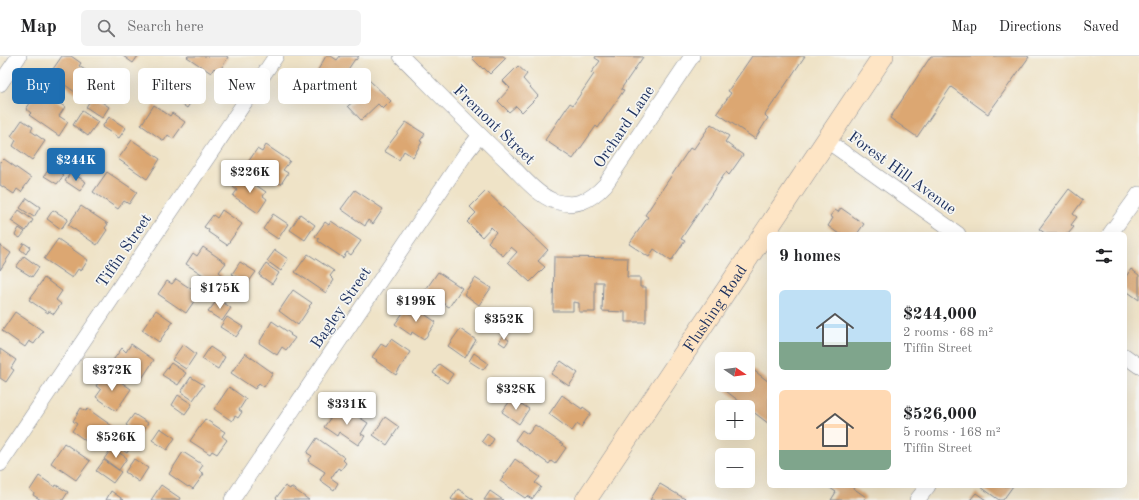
<!DOCTYPE html>
<html lang="en">
<head>
<meta charset="utf-8">
<style>
  :root { --surface:#fff; --page:#f2f2f2; --text:#202124; --muted:#757577; --line:#e0e0e0; --accent:#1f6fb2 }
  body { margin:0; font-family:"Old Standard TT",serif; background:var(--page); color:var(--text); height:100vh; display:flex; flex-direction:column; font-size:15px; white-space:nowrap }
  * { box-sizing:border-box; margin:0 }
  p { font-size:13px; color:var(--muted) }
  .icon { flex:none; width:22px; height:22px; fill:none; stroke:currentColor; stroke-width:2; stroke-linecap:round; stroke-linejoin:round }
  .map { position:relative; flex:1; overflow:hidden }
  .sheet { position:absolute; left:767px; top:176px; width:360px; height:256px; display:flex; flex-direction:column; background:var(--surface); border-radius:6px; box-shadow:0 4px 16px #0002 }
  .sheet>* { flex:none }
  .top-card { position:absolute; left:12px; top:12px; width:380px; height:36px; display:flex; gap:8px }
  .needle { width:26px; rotate:103deg }
  .controls { position:absolute; left:715px; top:296px; display:grid; gap:8px }
  .controls a { display:grid; place-items:center; width:40px; height:40px; border-radius:6px; background:var(--surface); box-shadow:0 4px 16px #0002; font-size:20px }
  .price { position:absolute; translate:-50% -34px; padding:0 9px; border-radius:4px; background:#fff; color:#222; font-size:13px; line-height:26px; filter:drop-shadow(0 1px 2px #0008) }
  .price::after { content:''; position:absolute; left:50%; top:24px; width:12px; height:9px; margin-left:-6px; background:inherit; clip-path:polygon(0 0,100% 0,50% 100%) }
  .price.active { background:var(--accent); color:#fff }
  ul { padding:0; list-style:none }
  li { display:flex; align-items:center; gap:12px; height:100px; padding:0 12px }
  li span { display:grid; place-items:center; flex:none; width:112px; height:80px; border-radius:6px; color:#555 }
  li>.icon { margin-inline-start:auto }
  span .icon { width:48px; height:48px; fill:#fffc; stroke-width:1 }
  li b { font-size:17px }
  h2 { display:flex; justify-content:space-between; align-items:center; height:48px; padding:0 12px; font-size:17px }
  .tag { padding:0 14px; border-radius:6px; background:var(--surface); box-shadow:0 4px 16px #0002; font-size:14px; line-height:36px }
  .tag.active { background:var(--accent); color:#fff }
  header { display:flex; align-items:center; gap:24px; box-sizing:border-box; height:56px; padding:0 20px; background:var(--surface); border-bottom:1px solid var(--line) }
  header strong { font-size:19px }
  nav { display:flex; gap:22px; margin-inline-start:auto; font-size:14px }
  .search { width:280px; height:36px; background:var(--page); display:flex; align-items:center; gap:10px; box-sizing:border-box; padding:0 14px; border-radius:6px; color:var(--muted); font-size:15px }
  .map>svg:first-child { display:block }
  .building { fill:#dca772 }
  .lines { fill:none; stroke-linecap:round; stroke-linejoin:round }
  .minor-casing { stroke:#858992; stroke-width:16 }
  .secondary-casing { stroke:#858992; stroke-width:22 }
  .minor { stroke:#fff; stroke-width:15 }
  .secondary { stroke:#fee5c5; stroke-width:21 }
  .labels { text-anchor:middle; stroke-width:3.5; stroke-linejoin:round; paint-order:stroke }
  .street-label { font-size:16px; fill:#1b2f5e; stroke:#f6f6f2 }
</style>
</head>
<body>
<header>
<strong>Map</strong>
<div class="search"><svg class="icon" aria-label="search" viewBox="0 0 24 24"><circle cx="10" cy="10" r="6"/><path d="M15 15l6 6"/></svg>Search here</div>
<nav><a>Map</a><a>Directions</a><a>Saved</a></nav>
</header>
<div class="map">
<svg width="1139" height="444" viewBox="0 0 1139 444">
  <rect width="100%" height="100%" fill="#f6f6f2"/>
  <filter id="ink" filterUnits="userSpaceOnUse"><feTurbulence type="fractalNoise" baseFrequency=".025" numOctaves="2"/><feDisplacementMap in="SourceGraphic" scale="8" xChannelSelector="R" yChannelSelector="G"/><feConvolveMatrix kernelMatrix="1 2 1 2 8 2 1 2 1" color-interpolation-filters="sRGB"/></filter>
  <filter id="wash" filterUnits="userSpaceOnUse"><feTurbulence type="fractalNoise" baseFrequency=".012" numOctaves="4" result="noise"/><feDisplacementMap in="SourceGraphic" scale="16" xChannelSelector="R" yChannelSelector="G"/><feGaussianBlur stdDeviation="0.9" result="paint"/><feColorMatrix in="noise" values="0 0 0 0 0 0 0 0 0 0 0 0 0 0 0 0 0 1.4 0 .05"/><feComposite in="paint" operator="in"/></filter>
  <g filter="url(#wash)">
    <rect width="100%" height="100%" fill="#efe3c7"/>
    <g id="blocks">
      <path class="building" d="M62,0H71L81,7L79,10L91,18L88,22L89,24L79,39L54,21L58,16L53,13Z
        M123,0H138L133,7Z
        M188,0H226L228,1L219,16L214,12L211,17L187,1Z
        M326,0H331L337,4L340,0H359L356,4L355,3L341,24L340,23L333,32L315,19Z
        M472,0H503L506,2L490,18L484,12L483,13L472,2L473,1Z
        M596,0L643,1L621,33L624,34L598,72L596,70L573,103L545,84L570,47L573,49L594,18L591,17L600,5L595,2Z
        M752,0H805L765,59L768,62L755,83L717,57L731,37L728,35Z
        M931,0H1027L1029,1L988,58L951,31L917,81L890,62Z
        M518,10L527,18L523,23L538,40L522,56L516,50L509,56L498,45L510,32L503,25Z
        M176,15L200,32L187,52L163,35Z
        M150,18L166,29L158,40L142,30Z
        M367,22L391,45L383,53L378,48L361,64L348,50L356,43L350,38Z
        M44,37L65,51L59,60L68,66L59,80L29,59L31,57L26,53L35,40L40,43Z
        M93,40L109,51L102,62L86,51Z
        M154,49L170,60L172,57L185,66L173,83L168,79L164,85L141,69Z
        M82,55L98,66L88,80L73,69Z
        M109,61L126,72L119,82L102,71Z
        M22,64L33,71L31,75L45,85L32,104L13,90L16,84L11,80Z
        M406,66L425,78L420,85L422,86L413,101L404,95L399,104L384,95Z
        M711,68L729,80L725,86L743,99L729,119L726,116L681,183L685,185L671,205L654,193L649,201L629,188L648,161L645,159L690,92L693,94Z
        M132,84L160,103L147,123L118,103Z
        M266,89L290,105L283,114L288,117L281,128L261,114L259,118L246,109L257,93L262,96Z
        M4,103L31,122L21,136L17,133L14,138L0,129V105L1,106Z
        M51,110L64,119L57,128L44,120Z
        M71,116L86,126L80,135L65,125Z
        M107,116L137,136L129,148L124,145L118,153L93,136Z
        M241,119L266,136L263,140L267,143L258,157L233,140L237,134L233,131Z
        M1069,133L1083,144L1073,158L1077,161L1071,169L1074,171L1068,178H1046L1039,173Z
        M355,134L383,153L373,168L368,164L365,170L341,153Z
        M486,135L548,194L538,205L545,211L530,226L508,206L517,196L511,191L503,200L488,186L496,176L491,171L482,181L467,166L476,157L470,151Z
        M27,142L40,151L34,161L20,152Z
        M81,150L108,168L105,172L107,174L97,189L68,169Z
        M841,152L864,168L857,178H839L828,170L833,162L830,160L835,154L838,156Z
        M19,154L33,164L26,175L11,165Z
        M53,154L68,163L61,173L47,163Z
        M222,154L242,168L227,189L208,176L209,174L204,171L213,159L217,162Z
        M273,158L288,168L278,183L263,173Z
        M300,158L315,169L305,184L290,174Z
        M331,165L361,185L351,199L347,196L343,202L318,185L319,183L315,180L325,166L329,169Z
        M19,172L25,176L20,182L15,179Z
        M58,183L88,204L81,215L78,213L72,222L44,203Z
        M24,187L30,191L26,198L20,193Z
        M0,189L11,197L0,214Z
        M203,191L226,207L219,216L223,219L217,228L186,208L193,197L197,200Z
        M275,194L288,203L281,215L267,205Z
        M308,198L334,215L330,220L334,224L326,237L295,216Z
        M24,200L39,211L32,221L16,211Z
        M554,201L628,202L627,221H640V231H646V266H625V256L602,255L603,226H595V256H579V247L573,246V255H553Z
        M240,206L256,216L247,228L232,218Z
        M266,208L279,217L272,228L259,219Z
        M1131,213L1139,219V244L1125,234V222Z
        M438,216L462,232L449,251L435,242L432,246L422,239Z
        M44,222L62,235L56,244L61,248L54,258L49,255L48,257L29,244Z
        M475,222L491,232L479,249L464,238Z
        M176,223L199,238L186,257L158,238L167,225L172,228Z
        M293,234L312,247L309,250L310,251L298,269L279,255Z
        M218,243L231,252L222,265L208,256Z
        M414,251L436,266L424,284L412,276L411,279L395,268L405,254L410,258Z
        M156,254L173,266L159,286L142,274Z
        M15,256L43,275L34,288L29,285L25,291L2,275Z
        M227,261L243,271L236,281L220,271Z
        M272,265L291,278L290,279L295,282L286,294L282,291L277,299L259,287Z
        M460,273L476,284L465,302L448,290Z
        M503,280L509,284L505,290L499,286Z
        M391,283L410,296L396,319L376,305L377,304L372,301L381,288L386,291Z
        M131,288L154,304L141,324L126,313L124,317L111,307L122,292L126,296Z
        M183,288L196,298L186,313L172,304Z
        M210,291L225,301L218,313L202,303Z
        M0,293L16,304L11,312L14,314L6,326L0,322Z
        M245,297L273,317L264,331L259,327L255,333L231,317Z
        M474,297L488,307L483,314L469,305Z
        M561,305L578,317L569,330L551,318Z
        M171,307L186,317L178,329L162,319Z
        M439,308L453,318L447,327L433,317Z
        M748,310L769,326V368L722,332L725,329H748Z
        M104,318L109,321L111,319L131,333L116,355L96,341L101,334L96,330Z
        M191,321L204,329L193,344L181,336Z
        M229,331L246,343L239,354L242,356L238,362L235,360L232,365L214,353Z
        M178,339L192,348L185,358L172,349Z
        M562,339L582,353L583,351L591,357L581,371L577,368L572,375L549,358Z
        M512,342L529,353L519,368L502,356Z
        M81,352L86,355L88,353L112,370L99,388L96,386L93,390L72,375L77,368L73,365Z
        M345,352L368,367L361,378L365,380L358,389L339,376L337,380L324,371L335,355L340,359Z
        M134,358L148,367L140,379L126,369Z
        M385,361L399,371L387,389L373,379Z
        M205,363L225,376L222,380L227,384L217,398L212,395L210,398L190,385Z
        M535,369L563,388L562,389L566,392L555,408L551,405L549,408L515,384L522,374L528,378Z
        M160,372L175,382L167,394L152,384Z
        M487,378L494,383L489,391L482,385Z
        M317,382L345,402L343,404L346,407L341,414L338,412L331,422L338,427L334,434L320,424L325,416L308,405L312,400L307,397Z
        M64,387L90,405L76,424L51,407Z
        M125,387L131,390L127,397L121,393Z
        M112,392L127,402L119,414L104,403Z
        M183,396L203,409L199,415L204,418L193,433L189,430L188,431L169,418Z
        M134,403L148,412L139,426L125,416Z
        M515,403L540,421L535,427L541,431L532,443L527,440L525,442L500,425Z
        M104,404L121,416L113,427L96,415Z
        M39,420L55,431L56,429L68,436L63,444H41L33,439L34,437L30,434Z
        M660,428L687,444H650Z
        M161,429L180,442L179,444H151Z
        M285,430L290,433L291,431L309,444H278L276,442Z
        M827,430H854L853,432L866,441L864,444H831L836,436Z
        M982,430H1013L1003,444H999L981,431Z
        M458,433L474,444H452L451,443Z
        M111,435L124,444H106Z
        M490,435L503,444H484Z
        M976,437L986,444H970Z"/>
    </g>
  </g>
  <g filter="url(#ink)">
    <use href="#blocks" fill-opacity="0" stroke="#858992" stroke-width="1"/>
    <g class="lines">
      <g class="minor-casing">
        <path id="minor" d="M401,0C436,35 471,71 507,105C520,118 537,139 554,145C576,152 590,145 605,129L692,0
          M0,28L19,0
          M826,84L958,178
          M1110,178L1139,138
          M1125,300L1139,310
          M0,408L276,0
          M232,444L466,97L480,79
          M917,444L928,430"/>
      </g>
      <g class="secondary-casing">
        <g id="secondary">
          <path id="s1" d="M586,444L883,0"/>
        </g>
      </g>
      <use href="#minor" class="minor"/>
      <use href="#secondary" class="secondary"/>
    </g>
  </g>
  <g class="labels">
    <g class="street-label">
      <text transform="translate(495 68) rotate(44)" y="6">Fremont Street</text>
      <text transform="translate(623 70) rotate(-56)" y="6">Orchard Lane</text>
      <text transform="translate(903 116) rotate(36)" y="6">Forest Hill Avenue</text>
      <text transform="translate(123 194) rotate(-56)" y="6">Tiffin Street</text>
      <text transform="translate(340 251) rotate(-56)" y="6">Bagley Street</text>
      <text dy="6" stroke="none"><textPath href="#s1" startOffset="231">Flushing Road</textPath></text>
    </g>
  </g>
</svg>
<div class="controls">
<a><svg class="needle" viewBox="-14 -14 28 28"><path d="M0-13l5 13h-10z" fill="#e53935"/><path d="M0 13l5-13h-10z" fill="#757577"/></svg></a>
<a>+</a>
<a>−</a>
</div>
<b class="price active" style="left:76px;top:126px">$244K</b>
<b class="price" style="left:250px;top:138px">$226K</b>
<b class="price" style="left:220px;top:254px">$175K</b>
<b class="price" style="left:416px;top:267px">$199K</b>
<b class="price" style="left:504px;top:285px">$352K</b>
<b class="price" style="left:112px;top:336px">$372K</b>
<b class="price" style="left:516px;top:355px">$328K</b>
<b class="price" style="left:347px;top:370px">$331K</b>
<b class="price" style="left:116px;top:403px">$526K</b>
<div class="top-card">
<a class="tag active">Buy</a>
<a class="tag">Rent</a>
<a class="tag">Filters</a>
<a class="tag">New</a>
<a class="tag">Apartment</a>
</div>
<section class="sheet">
<h2>9 homes<svg class="icon" aria-label="filters" viewBox="0 0 24 24"><path d="M4 7h16M4 17h16"/><circle cx="9" cy="7" r="2"/><circle cx="15" cy="17" r="2"/></svg></h2>
<ul>
<li><span style="background:linear-gradient(#bfe0f5 65%,#7fa58c 0)"><svg class="icon" aria-label="home" viewBox="0 0 24 24"><path d="M3 11l9-7 9 7M6 9v11h12V9"/></svg></span><div><b>$244,000</b><p>2 rooms · 68 m²</p><p>Tiffin Street</p></div></li>
<li><span style="background:linear-gradient(#ffd9b3 75%,#7fa58c 0)"><svg class="icon" aria-label="home" viewBox="0 0 24 24"><path d="M3 11l9-7 9 7M6 9v11h12V9"/></svg></span><div><b>$526,000</b><p>5 rooms · 168 m²</p><p>Tiffin Street</p></div></li>
</ul>
</section>
</div>
</body>
</html>
